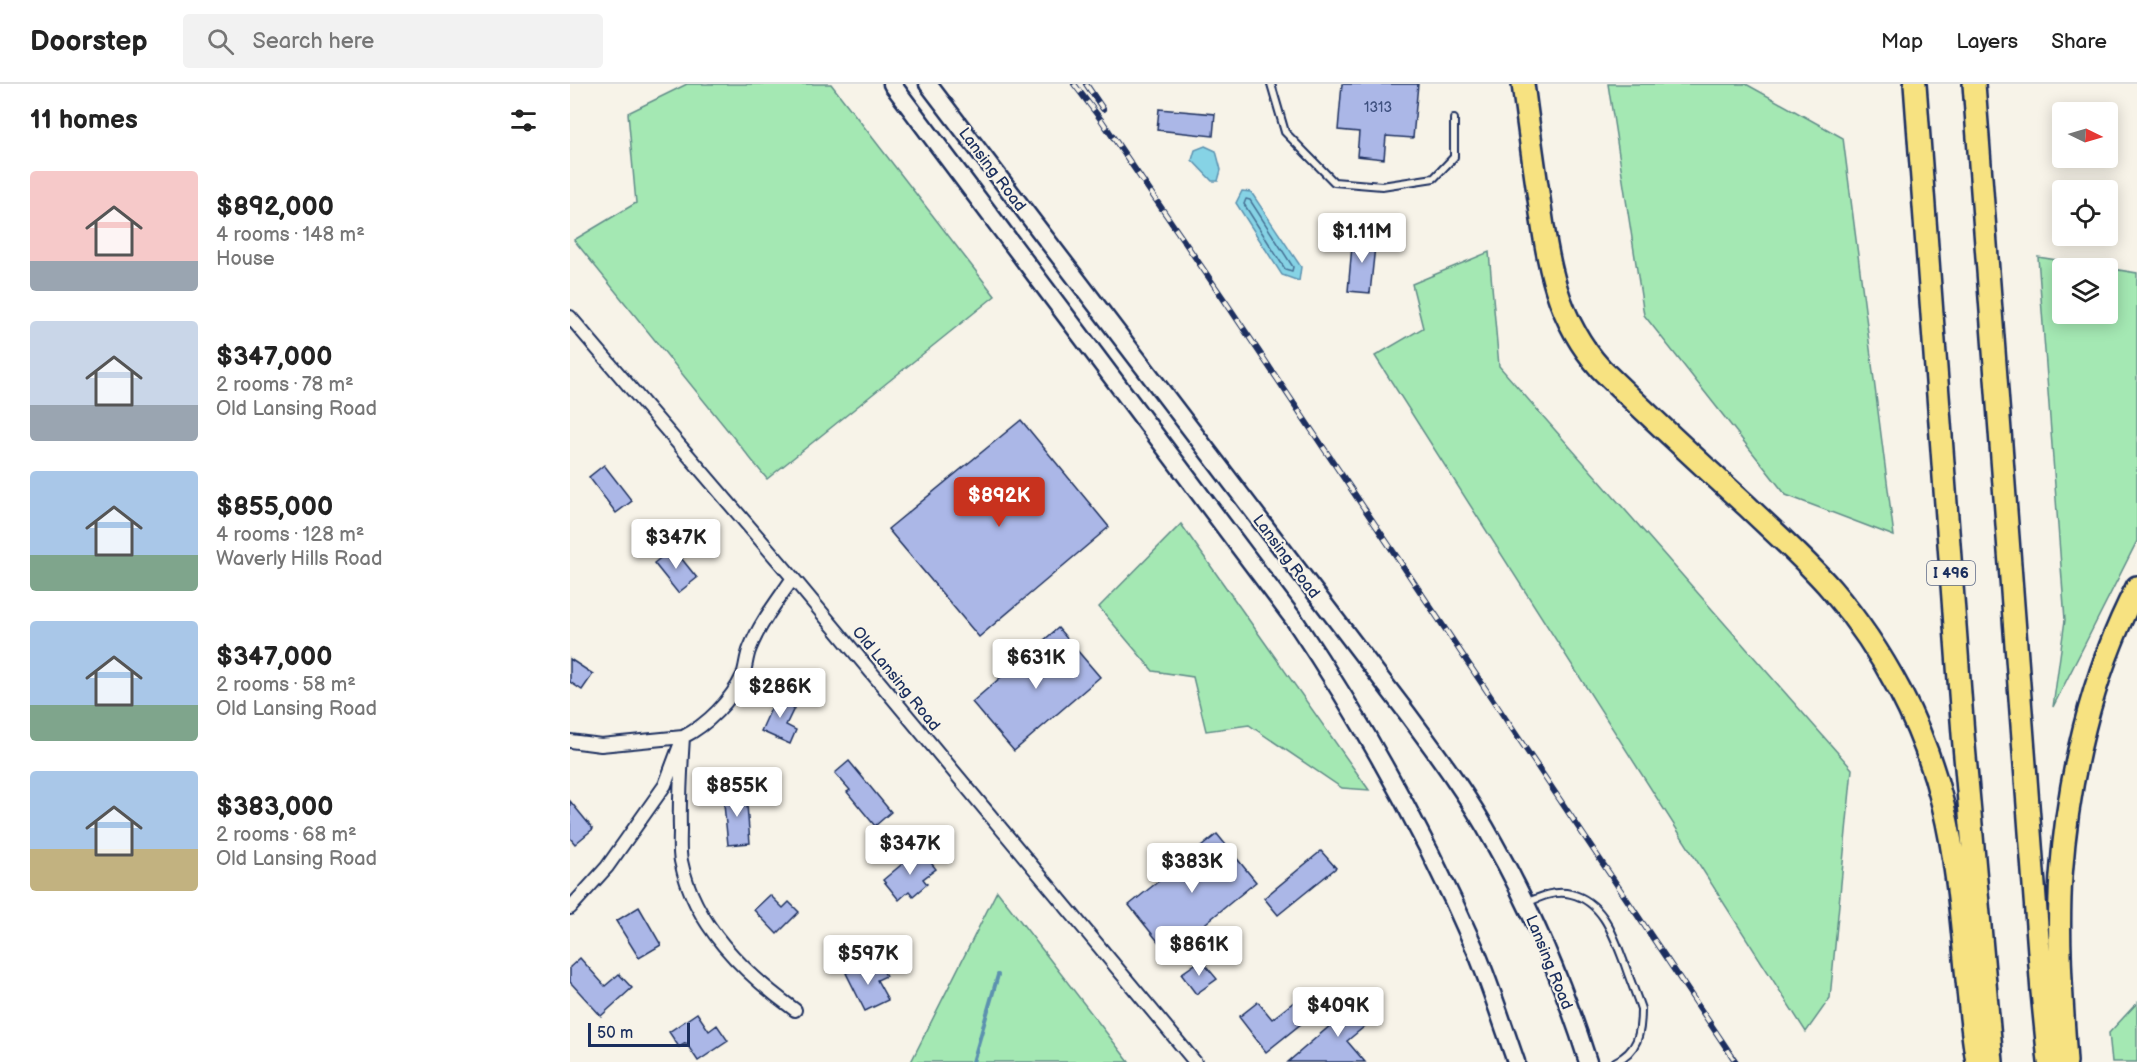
<!DOCTYPE html>
<html lang="en">
<head>
<meta charset="utf-8">
<style>
  :root { --surface:#fff; --page:#f2f2f2; --text:#222; --muted:#767676; --line:#e0e0e0; --accent:#c8321e }
  body { margin:0; font-family:"Balsamiq Sans",sans-serif; background:var(--page); color:var(--text); height:100vh; display:flex; flex-direction:column; font-size:22px; white-space:nowrap }
  * { box-sizing:border-box; margin:0 }
  p { font-size:20px; color:var(--muted) }
  .icon { flex:none; width:33px; height:33px; fill:none; stroke:currentColor; stroke-width:2; stroke-linecap:round; stroke-linejoin:round }
  .map { position:relative; flex:1; overflow:hidden }
  .drawer { display:flex; flex-direction:column; background:var(--surface); width:570px }
  .drawer>* { flex:none }
  .needle { width:39px; rotate:95deg }
  .fabs { position:absolute; left:1482px; top:18px; display:grid; gap:12px }
  .fabs a { display:grid; place-items:center; width:66px; height:66px; border-radius:6px; background:var(--surface); box-shadow:0 3px 15px #0003; font-size:30px }
  .scale { position:absolute; left:18px; bottom:15px; width:102px; box-sizing:border-box; padding-left:6px; border:3px solid #1b2f5e; border-top:0; font-size:16px; line-height:21px; white-space:nowrap; color:#1b2f5e; -webkit-text-stroke:4px #f7f3e8; paint-order:stroke }
  .price { position:absolute; translate:-50% -51px; padding:0 14px; border-radius:6px; background:#fff; color:#222; font-size:20px; line-height:39px; filter:drop-shadow(0 2px 3px #0008) }
  .price::after { content:''; position:absolute; left:50%; top:36px; width:18px; height:14px; margin-left:-9px; background:inherit; clip-path:polygon(0 0,100% 0,50% 100%) }
  .price.current { background:var(--accent); color:#fff }
  ul { padding:0; list-style:none }
  li { display:flex; align-items:center; gap:18px; height:150px; padding:0 30px }
  li span { display:grid; place-items:center; flex:none; width:168px; height:120px; border-radius:6px; color:#555 }
  li>.icon { margin-inline-start:auto }
  span .icon { width:72px; height:72px; fill:#fffc; stroke-width:1 }
  li b { font-size:26px }
  h2 { display:flex; justify-content:space-between; align-items:center; height:72px; padding:0 30px; font-size:26px }
  header { display:flex; align-items:center; gap:36px; box-sizing:border-box; height:84px; padding:0 30px; background:var(--surface); border-bottom:2px solid var(--line) }
  header strong { font-size:28px }
  nav { display:flex; gap:33px; margin-inline-start:auto; font-size:21px }
  .search { width:420px; height:54px; background:var(--page); display:flex; align-items:center; gap:15px; box-sizing:border-box; padding:0 21px; border-radius:6px; color:var(--muted); font-size:22px }
  main { display:flex; flex:1; min-height:0 }
  .map>svg:first-child { display:block }
  .green { fill:#a4e8b3; stroke:#608c88; stroke-width:1.5; fill-rule:evenodd }
  .water { fill:#86d3e5; stroke:#5b91af; stroke-width:1.5 }
  .lines { fill:none; stroke-linecap:round; stroke-linejoin:round }
  .shore { stroke:#467194; stroke-width:1.5 }
  .stream { stroke:#5b91af; stroke-width:4 }
  .building { fill:#abb7e7; stroke:#1b2f5e; stroke-width:1.5 }
  .service-casing { stroke:#1b2f5e; stroke-width:10 }
  .minor-casing { stroke:#1b2f5e; stroke-width:16 }
  .secondary-casing { stroke:#1b2f5e; stroke-width:21 }
  .motorway-casing { stroke:#1b2f5e; stroke-width:26 }
  .service { stroke:#f7f3e8; stroke-width:6 }
  .minor { stroke:#f7f3e8; stroke-width:12 }
  .secondary { stroke:#f7f3e8; stroke-width:16 }
  .motorway { stroke:#f7e281; stroke-width:21 }
  .rail-casing { stroke:#1b2f5e; stroke-width:6 }
  .rail { stroke:#f7f3e8; stroke-width:4; stroke-dasharray:11; stroke-linecap:butt }
  .labels { text-anchor:middle; stroke-width:4.5; stroke-linejoin:round; paint-order:stroke }
  .number-label { font-size:14px; fill:#3f5180 }
  .shield { fill:#f7f3e8; stroke:#5d6a87; stroke-width:1.5 }
  .shield-label { font-size:15px; font-weight:bold; fill:#1b2f5e }
  .street-label { font-size:16px; fill:#1b2f5e; stroke:#f7f3e8 }
</style>
</head>
<body>
<header>
<strong>Doorstep</strong>
<div class="search"><svg class="icon" aria-label="search" viewBox="0 0 24 24"><circle cx="10" cy="10" r="6"/><path d="M15 15l6 6"/></svg>Search here</div>
<nav><a>Map</a><a>Layers</a><a>Share</a></nav>
</header>
<main>
<section class="drawer">
<h2>11 homes<svg class="icon" aria-label="filters" viewBox="0 0 24 24"><path d="M4 7h16M4 17h16"/><circle cx="9" cy="7" r="2"/><circle cx="15" cy="17" r="2"/></svg></h2>
<ul>
<li><span style="background:linear-gradient(#f6c9c9 75%,#9aa5b1 0)"><svg class="icon" aria-label="home" viewBox="0 0 24 24"><path d="M3 11l9-7 9 7M6 9v11h12V9"/></svg></span><div><b>$892,000</b><p>4 rooms · 148 m²</p><p>House</p></div></li>
<li><span style="background:linear-gradient(#c9d6e8 70%,#9aa5b1 0)"><svg class="icon" aria-label="home" viewBox="0 0 24 24"><path d="M3 11l9-7 9 7M6 9v11h12V9"/></svg></span><div><b>$347,000</b><p>2 rooms · 78 m²</p><p>Old Lansing Road</p></div></li>
<li><span style="background:linear-gradient(#a9c7e8 70%,#7fa58c 0)"><svg class="icon" aria-label="home" viewBox="0 0 24 24"><path d="M3 11l9-7 9 7M6 9v11h12V9"/></svg></span><div><b>$855,000</b><p>4 rooms · 128 m²</p><p>Waverly Hills Road</p></div></li>
<li><span style="background:linear-gradient(#a9c7e8 70%,#7fa58c 0)"><svg class="icon" aria-label="home" viewBox="0 0 24 24"><path d="M3 11l9-7 9 7M6 9v11h12V9"/></svg></span><div><b>$347,000</b><p>2 rooms · 58 m²</p><p>Old Lansing Road</p></div></li>
<li><span style="background:linear-gradient(#a9c7e8 65%,#c2b280 0)"><svg class="icon" aria-label="home" viewBox="0 0 24 24"><path d="M3 11l9-7 9 7M6 9v11h12V9"/></svg></span><div><b>$383,000</b><p>2 rooms · 68 m²</p><p>Old Lansing Road</p></div></li>
</ul>
</section>
<div class="map">
<svg width="1567" height="978" viewBox="0 0 1567 978">
  <rect width="100%" height="100%" fill="#f7f3e8"/>
  <filter id="ink" filterUnits="userSpaceOnUse"><feTurbulence type="fractalNoise" baseFrequency=".0167" numOctaves="2"/><feDisplacementMap in="SourceGraphic" scale="12" xChannelSelector="R" yChannelSelector="G"/><feConvolveMatrix kernelMatrix="1 2 1 2 8 2 1 2 1" color-interpolation-filters="sRGB"/></filter>
  <g filter="url(#ink)">
    <path class="green" d="M117,0H261L425,212L197,395L4,156L66,119L58,29Z
      M1038,0H1176L1273,54L1324,452L1216,411L1074,231Z
      M919,168L929,282L1282,685L1260,914L1236,948L805,272L853,244L842,200Z
      M1468,173L1567,189V457L1483,623L1495,536ZM1492,184H1538V230H1492Z
      M611,440L799,706L772,704L679,641L636,647L623,593L583,587L529,523Z
      M427,807L559,978H341Z
      M1567,919V978H1542L1539,949Z"/>
    <path class="water" d="M635,62L646,67L651,86L648,97H642L622,76L625,66Z
      M672,107L681,108L731,183L729,197L712,191L666,119Z"/>
    <g class="lines">
      <path class="shore" d="M676,115L680,116L723,183L722,187L715,185L674,120Z"/>
      <path class="stream" d="M403,978L428,891"/>
    </g>
    <path class="building" d="M772,0H848L843,54L816,52L814,75L787,72L789,48L768,46Z
      M589,25L645,30L643,52L587,46Z
      M783,151L806,153L800,209L778,207Z
      M451,336L539,443L409,553L318,445Z
      M34,381L62,417L46,429L19,393Z
      M103,464L127,494L108,509L84,479Z
      M488,544L530,593L444,667L402,618Z
      M0,575L23,590L12,606L0,598Z
      M208,609L227,618L216,641L226,646L220,660L191,647Z
      M279,677L321,728L305,742L277,708L280,706L265,689Z
      M176,708L180,759L158,761L153,710Z
      M0,717L23,745L5,760L0,754Z
      M647,750L686,798L598,870L559,821Z
      M350,765L366,785L353,795L357,800L343,812L339,807L329,816L313,796Z
      M751,767L766,784L708,831L694,814Z
      M200,811L213,824L219,818L229,828L207,850L184,826Z
      M69,823L91,861L69,874L46,837Z
      M10,874L35,902L49,890L62,904L31,932L0,898V883Z
      M631,876L647,895L626,910L611,890Z
      M309,878L316,892L307,896L318,916L295,927L276,889L289,883L291,887Z
      M729,914L742,931L696,968L669,933L688,918L702,935Z
      M791,915L806,933L777,957L795,978H718Z
      M127,929L139,947L147,941L158,957L128,977L116,959L109,963L99,948Z"/>
    <g class="lines">
      <g class="service-casing">
        <path id="service" d="M701,0L715,48L764,98L812,102L864,94L884,73V35
          M956,819C970,813 985,806 1001,810C1034,818 1044,853 1055,881C1060,896 1066,910 1071,925C1071,950 1068,967 1045,978"/>
      </g>
      <g class="minor-casing">
        <path id="minor" d="M0,233L223,494L625,978
          M0,657L31,661L113,653C111,684 109,714 110,745C110,755 109,767 111,777C124,841 174,889 225,926
          M0,824L37,783L95,701L113,653C137,641 161,617 173,591C176,583 176,573 180,564C190,539 208,516 223,494"/>
      </g>
      <g class="secondary-casing">
        <path id="secondary" d="M322,0L725,537C795,641 856,752 906,867C921,903 933,941 946,978
          M358,0L837,629C868,671 899,713 924,759C963,828 994,902 1018,978"/>
      </g>
      <g class="motorway-casing">
        <path id="motorway" d="M953,0C958,38 963,76 969,115C978,179 986,235 1031,285C1079,332 1128,377 1177,422C1205,449 1235,475 1261,505C1314,567 1354,642 1373,721C1394,805 1393,893 1407,978
          M1345,0L1393,650L1422,978
          M1404,0L1472,908L1479,978
          M1496,978C1492,917 1487,853 1491,792C1498,694 1521,591 1567,503"/>
      </g>
      <use href="#service" class="service"/>
      <use href="#minor" class="minor"/>
      <use href="#secondary" class="secondary"/>
      <use href="#motorway" class="motorway"/>
      <g class="rail-casing">
        <path id="rail" d="M504,0L532,37L657,220L1166,978
          M516,0L533,25"/>
      </g>
      <use href="#rail" class="rail"/>
    </g>
  </g>
  <g class="labels">
    <g class="number-label">
      <text x="808" y="28">1313</text>
    </g>
    <rect class="shield" x="1357" y="477" width="48" height="24" rx="4.5"/>
    <g class="shield-label">
      <text x="1381" y="494">I 496</text>
    </g>
    <g class="street-label">
      <text transform="translate(423 85) rotate(53)" y="6">Lansing Road</text>
      <text transform="translate(717 472) rotate(53)" y="6">Lansing Road</text>
      <text transform="translate(327 594) rotate(51)" y="6">Old Lansing Road</text>
      <text transform="translate(980 878) rotate(68)" y="6">Lansing Road</text>
    </g>
  </g>
</svg>
<div class="fabs">
<a><svg class="needle" viewBox="-14 -14 28 28"><path d="M0-13l5 13h-10z" fill="#e53935"/><path d="M0 13l5-13h-10z" fill="#767676"/></svg></a>
<a><svg class="icon" aria-label="locate" viewBox="0 0 24 24"><circle cx="12" cy="12" r="6"/><path d="M12 2v4M12 18v4M2 12h4M18 12h4"/></svg></a>
<a><svg class="icon" aria-label="layers" viewBox="0 0 24 24"><path d="M12 4l9 5-9 5-9-5zM3 14l9 5 9-5"/></svg></a>
</div>
<div class="scale">50 m</div>
<b class="price" style="left:792px;top:180px">$1.11M</b>
<b class="price current" style="left:429px;top:444px">$892K</b>
<b class="price" style="left:106px;top:486px">$347K</b>
<b class="price" style="left:466px;top:606px">$631K</b>
<b class="price" style="left:210px;top:635px">$286K</b>
<b class="price" style="left:167px;top:734px">$855K</b>
<b class="price" style="left:340px;top:792px">$347K</b>
<b class="price" style="left:622px;top:810px">$383K</b>
<b class="price" style="left:629px;top:893px">$861K</b>
<b class="price" style="left:298px;top:902px">$597K</b>
<b class="price" style="left:768px;top:954px">$409K</b>
</div>
</main>
</body>
</html>
